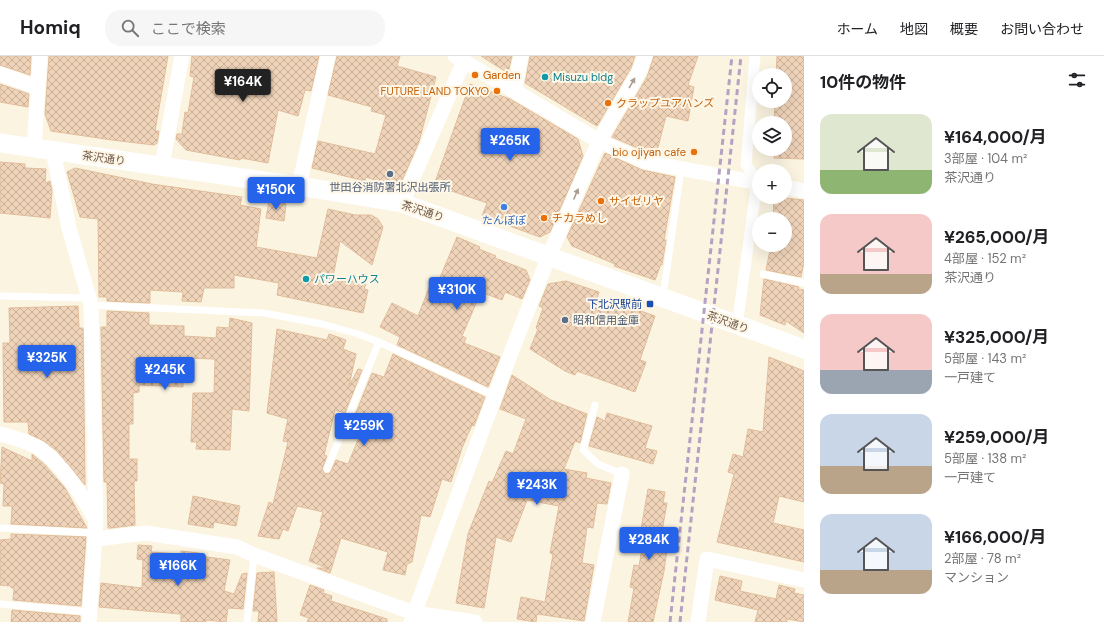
<!DOCTYPE html>
<html lang="ja">
<head>
<meta charset="utf-8">
<style>
  :root { --surface:#fff; --page:#f6f6f6; --text:#202124; --muted:#757577; --line:#e0e0e0; --accent:#2563eb }
  body { margin:0; font-family:"DM Sans","Noto Sans JP",sans-serif; background:var(--page); color:var(--text); height:100vh; display:flex; flex-direction:column; font-size:15px; white-space:nowrap }
  * { box-sizing:border-box; margin:0 }
  p { font-size:13px; color:var(--muted) }
  .icon { flex:none; width:22px; height:22px; fill:none; stroke:currentColor; stroke-width:2; stroke-linecap:round; stroke-linejoin:round }
  .map { position:relative; flex:1; overflow:hidden }
  .drawer { display:flex; flex-direction:column; background:var(--surface); width:300px }
  .drawer>* { flex:none }
  .buttons { position:absolute; left:752px; top:12px; display:grid; gap:8px }
  .buttons a { display:grid; place-items:center; width:40px; height:40px; border-radius:50%; background:var(--surface); box-shadow:0 4px 16px #0002; font-size:20px }
  .price { position:absolute; translate:-50% -34px; padding:0 9px; border-radius:4px; background:var(--accent); color:#fff; font-size:13px; line-height:26px; filter:drop-shadow(0 1px 2px #0008) }
  .price::after { content:''; position:absolute; left:50%; top:24px; width:12px; height:9px; margin-left:-6px; background:inherit; clip-path:polygon(0 0,100% 0,50% 100%) }
  .price.active { background:#222; color:#fff }
  ul { padding:0; list-style:none }
  li { display:flex; align-items:center; gap:12px; height:100px; padding:0 16px }
  li span { display:grid; place-items:center; flex:none; width:112px; height:80px; border-radius:12px; color:#555 }
  li>.icon { margin-inline-start:auto }
  span .icon { width:48px; height:48px; fill:#fffc; stroke-width:1 }
  li b { font-size:17px }
  h2 { display:flex; justify-content:space-between; align-items:center; height:48px; padding:0 16px; font-size:17px }
  header { display:flex; align-items:center; gap:24px; box-sizing:border-box; height:56px; padding:0 20px; background:var(--surface); border-bottom:1px solid var(--line) }
  header strong { font-size:19px }
  nav { display:flex; gap:22px; margin-inline-start:auto; font-size:14px }
  .search { width:280px; height:36px; background:var(--page); display:flex; align-items:center; gap:10px; box-sizing:border-box; padding:0 14px; border-radius:16px; color:var(--muted); font-size:15px }
  main { display:flex; flex:1; min-height:0 }
  .map>svg:first-child { display:block }
  .building { fill:url(#building-cross-hatch); stroke:#e1bd9b }
  .lines { fill:none; stroke-linecap:round; stroke-linejoin:round }
  .service { stroke:#fff; stroke-width:7 }
  .pedestrian { stroke:#fff; stroke-width:11 }
  .minor { stroke:#fff; stroke-width:15 }
  .tertiary { stroke:#fff; stroke-width:19 }
  .rail { stroke:#b7a1c3; stroke-width:3; stroke-dasharray:6 4; stroke-linecap:butt }
  .oneway { fill:#aa9d92 }
  .food-dot { fill:#e8710a; stroke:#fef7e7; stroke-width:1.5 }
  .culture-dot { fill:#0f9aa8; stroke:#fef7e7; stroke-width:1.5 }
  .service-dot { fill:#5c6f8a; stroke:#fef7e7; stroke-width:1.5 }
  .shop-dot { fill:#3f7fe0; stroke:#fef7e7; stroke-width:1.5 }
  .transit-dot { fill:#1a4fb4; stroke:#fef7e7; stroke-width:1.5 }
  .labels { text-anchor:middle; stroke-width:4; stroke-linejoin:round; paint-order:stroke }
  .food-label { font-size:11px; fill:#c56008; stroke:#fef7e7; text-anchor:start }
  .culture-label { font-size:11px; fill:#0d838f; stroke:#fef7e7; text-anchor:start }
  .street-label { font-size:11px; fill:#715b49; stroke:#fef7e7 }
  .service-label { font-size:11px; fill:#4e5e75; stroke:#fef7e7 }
  .shop-label { font-size:11px; fill:#366cbe; stroke:#fef7e7 }
  .transit-label { font-size:11px; fill:#164399; stroke:#fef7e7; text-anchor:end }
</style>
</head>
<body>
<header>
<strong>Homiq</strong>
<div class="search"><svg class="icon" aria-label="search" viewBox="0 0 24 24"><circle cx="10" cy="10" r="6"/><path d="M15 15l6 6"/></svg>ここで検索</div>
<nav><a>ホーム</a><a>地図</a><a>概要</a><a>お問い合わせ</a></nav>
</header>
<main>
<div class="map">
<svg width="804" height="566" viewBox="0 0 804 566">
  <defs>
    <pattern id="building-cross-hatch" width="8" height="8" patternUnits="userSpaceOnUse"><rect width="8" height="8" fill="#f0d4ba"/><path d="M0 0l8 8M0 8l8-8" fill="none" stroke="#c7af99"/></pattern>
  </defs>
  <rect width="100%" height="100%" fill="#fbf4e1"/>
  <path class="building" d="M0,0H31L30,19L0,9Z
    M49,0H168L155,75H159L157,87L154,89L112,84L51,75L45,58Z
    M192,0H319L311,35L305,34L298,60L278,54L268,107L241,102L240,104L186,94L176,83L177,78H182L185,56L188,57L194,21L190,20Z
    M337,0H400L397,10L436,21L419,86L400,129L395,131L366,121L365,125L312,112L318,85L375,98L386,59L371,55L372,51L328,39Z
    M481,0H512L508,17Z
    M530,0H635L631,12L597,70L525,27Z
    M654,0H698L688,29L694,31L688,65L666,60L656,99L649,97L612,81L647,21Z
    M777,0H804V103L774,102L775,97H772V93H785V67H774L775,45H785V19H776Z
    M0,28L29,38L28,51L0,46Z
    M470,28L510,43L578,83L583,100L550,176L540,181L482,160L487,147L434,129Z
    M605,97L642,114L675,121L664,184H666L662,209L661,208L655,224L614,210L615,208L572,190L567,181Z
    M0,106L25,108V112L46,113L45,127L50,125L52,135L50,162L0,157Z
    M75,112L152,128L242,141L240,149L261,153L256,191L317,202L328,153L355,159H371L378,163L383,171L372,209L340,185L333,221L366,228L364,233L368,234L363,257L277,239L279,227L234,219V232H204L201,246L182,245L183,236L150,234V247L107,245V241H99L98,163L80,161L67,116Z
    M774,141L804,144V206L801,221L766,214L771,189H785V163H773Z
    M269,145L286,148L284,165L266,162Z
    M457,181L480,191L479,193L496,200L495,202L526,214L530,224L522,243L505,236L502,244L481,236L462,280L466,282L464,287L500,301L488,331L397,289L400,281L380,271L392,247L418,260L433,222L439,224Z
    M764,223L799,231L798,233L804,234V277L786,265L785,269L760,259Z
    M566,225L599,236L597,243L634,256L635,253L655,260L640,304L646,306L635,336L577,315L575,319L565,315L530,293L538,273L536,272L543,252L539,250L548,228Z
    M78,250L79,272H83L85,429L57,395L44,385L29,378L28,366H4L3,287H10L9,252Z
    M107,255L149,257V269L184,270V280L216,282L217,271L229,272L230,262L252,267L249,355L232,353L230,394L196,393L197,386H191L193,337H214L215,303L183,302V331L139,329V336L133,337V368H129V403H137V425H134L135,469L111,472H108L107,426H104L101,271H107Z
    M277,273L327,284L329,278L346,284L343,293L356,298L349,330L358,313L362,314L345,357L335,354L324,399L327,400L322,413L325,418L330,417L336,404L348,408L367,362L355,359L372,317L384,321L393,298L485,341L474,370L472,369L462,392L451,426L442,423L430,461L421,459L412,506L407,508L405,519L383,514L388,496L341,482L330,517L317,512H327L309,505L322,466H320L323,456L297,450L288,475L283,473L279,483L258,480L269,446L273,448L288,386L283,385L288,363L267,357Z
    M769,301L804,315V446L779,440L773,467L804,474V506L717,486L734,418L728,416L733,398L743,401L748,373L763,376Z
    M512,319L551,344L587,358L580,387L575,385L564,413L587,417L586,422L611,427L607,448L597,447L593,472L587,471L582,507L594,509L584,565L537,558L536,566L517,563L521,541L545,546L553,498L550,497L559,450L527,444L511,486L496,481L484,552L456,547L468,478L489,425L492,427L506,395L513,398L526,363L500,353Z
    M607,357L652,370L645,392L657,395L653,408L589,390L597,361L605,365Z
    M2,391L32,405V398L44,408L65,432L87,472L11,468L12,450H3L4,428L0,427Z
    M648,433L665,436L663,447H667L659,492L667,493L664,515L653,566H628L634,532L630,531L634,509L639,510L644,480L640,479Z
    M193,440L240,450L236,470L214,466L213,472L188,468Z
    M11,478L86,481L81,550L13,544L14,532H11V530L0,529V484L11,483Z
    M138,489L152,490L151,496L181,498V495L199,497V500L230,504L224,535L234,538L242,518L247,517L243,553L228,552L226,566L206,564V566H181V558L99,551L101,527L142,532L143,504L137,503Z
    M274,516L277,566H258L259,555H253L257,517Z
    M720,520L742,525L740,535L776,543L779,529L795,533L794,537L804,539V566L787,563V566H755L758,554L715,544Z
    M310,529L324,534L323,537L332,540L331,545L387,563V566H307L309,562L300,559Z
    M12,554L80,560V566H11Z"/>
  <g class="lines">
    <path class="service" d="M763,218L804,227
      M0,240L89,242
      M663,241L681,113
      M91,249L264,257L322,268L358,278L379,286L495,340
      M595,349L583,394L598,408L622,418
      M327,413L379,286
      M0,472L96,477
      M0,548L90,556
      M247,566L254,499"/>
    <path class="pedestrian" d="M737,270L757,126L746,108L755,0"/>
    <path class="minor" d="M455,0L599,85L646,106L759,127
      M0,18L37,31
      M514,35L521,0
      M34,92L40,0
      M53,95L69,172L91,249L96,465L89,566
      M162,110L182,0
      M299,130L328,0
      M785,131L804,135
      M402,147L464,5
      M0,378C10,380 35,388 43,395C63,410 83,441 95,463
      M96,483L146,477L237,491L254,499L414,557L475,566
      M411,566L512,294L549,200L599,85L639,16L645,0
      M593,566L622,418
      M698,566L707,503L804,524"/>
    <path class="tertiary" d="M0,87L299,130L402,147L804,293"/>
    <path class="rail" d="M670,566L732,0
      M680,566L741,0"/>
  </g>
  <defs><path id="oneway-solid" d="M-6-.8H1V-3.2L6.5 0L1 3.2V.8H-6Z"/></defs>
  <g class="oneway">
    <use href="#oneway-solid" transform="translate(632 27) rotate(-60)"/>
    <use href="#oneway-solid" transform="translate(576 138) rotate(-67)"/>
  </g>
  <g class="food-dot">
    <circle cx="475" cy="19" r="4"/>
    <circle cx="497" cy="35" r="4"/>
    <circle cx="608" cy="47" r="4"/>
    <circle cx="694" cy="96" r="4"/>
    <circle cx="601" cy="145" r="4"/>
    <circle cx="544" cy="162" r="4"/>
  </g>
  <g class="culture-dot">
    <circle cx="545" cy="21" r="4"/>
    <circle cx="306" cy="223" r="4"/>
  </g>
  <g class="service-dot">
    <circle cx="390" cy="118" r="4"/>
    <circle cx="565" cy="264" r="4"/>
  </g>
  <circle class="shop-dot" cx="504" cy="151" r="4"/>
  <rect class="transit-dot" x="646" y="244" width="8" height="8" rx="2"/>
  <g class="labels">
    <g class="food-label">
      <text x="483" y="23">Garden</text>
      <text x="489" y="39" text-anchor="end">FUTURE LAND TOKYO</text>
      <text x="616" y="51">クラップユアハンズ</text>
      <text x="686" y="100" text-anchor="end">bio ojiyan cafe</text>
      <text x="609" y="149">サイゼリヤ</text>
      <text x="552" y="166">チカラめし</text>
    </g>
    <g class="culture-label">
      <text x="553" y="25">Misuzu bldg</text>
      <text x="314" y="227">パワーハウス</text>
    </g>
    <g class="street-label">
      <text transform="translate(104 102) rotate(8)" y="4">茶沢通り</text>
      <text transform="translate(423 155) rotate(18)" y="4">茶沢通り</text>
      <text transform="translate(728 266) rotate(20)" y="4">茶沢通り</text>
    </g>
    <g class="service-label">
      <text x="390" y="135">世田谷消防署北沢出張所</text>
      <text x="573" y="268" text-anchor="start">昭和信用金庫</text>
    </g>
    <g class="shop-label">
      <text x="504" y="168">たんぽぽ</text>
    </g>
    <g class="transit-label">
      <text x="642" y="252">下北沢駅前</text>
    </g>
  </g>
</svg>
<div class="buttons">
<a><svg class="icon" aria-label="locate" viewBox="0 0 24 24"><circle cx="12" cy="12" r="6"/><path d="M12 2v4M12 18v4M2 12h4M18 12h4"/></svg></a>
<a><svg class="icon" aria-label="layers" viewBox="0 0 24 24"><path d="M12 4l9 5-9 5-9-5zM3 14l9 5 9-5"/></svg></a>
<a>+</a>
<a>−</a>
</div>
<b class="price active" style="left:243px;top:47px">¥164K</b>
<b class="price" style="left:510px;top:106px">¥265K</b>
<b class="price" style="left:276px;top:155px">¥150K</b>
<b class="price" style="left:457px;top:255px">¥310K</b>
<b class="price" style="left:47px;top:323px">¥325K</b>
<b class="price" style="left:165px;top:335px">¥245K</b>
<b class="price" style="left:364px;top:391px">¥259K</b>
<b class="price" style="left:537px;top:450px">¥243K</b>
<b class="price" style="left:649px;top:505px">¥284K</b>
<b class="price" style="left:178px;top:531px">¥166K</b>
</div>
<section class="drawer">
<h2>10件の物件<svg class="icon" aria-label="filters" viewBox="0 0 24 24"><path d="M4 7h16M4 17h16"/><circle cx="9" cy="7" r="2"/><circle cx="15" cy="17" r="2"/></svg></h2>
<ul>
<li><span style="background:linear-gradient(#dfe7d0 70%,#8fb573 0)"><svg class="icon" aria-label="home" viewBox="0 0 24 24"><path d="M3 11l9-7 9 7M6 9v11h12V9"/></svg></span><div><b>¥164,000/月</b><p>3部屋 · 104 m²</p><p>茶沢通り</p></div></li>
<li><span style="background:linear-gradient(#f6c9c9 75%,#b9a48a 0)"><svg class="icon" aria-label="home" viewBox="0 0 24 24"><path d="M3 11l9-7 9 7M6 9v11h12V9"/></svg></span><div><b>¥265,000/月</b><p>4部屋 · 152 m²</p><p>茶沢通り</p></div></li>
<li><span style="background:linear-gradient(#f6c9c9 70%,#9aa5b1 0)"><svg class="icon" aria-label="home" viewBox="0 0 24 24"><path d="M3 11l9-7 9 7M6 9v11h12V9"/></svg></span><div><b>¥325,000/月</b><p>5部屋 · 143 m²</p><p>一戸建て</p></div></li>
<li><span style="background:linear-gradient(#c9d6e8 65%,#b9a48a 0)"><svg class="icon" aria-label="home" viewBox="0 0 24 24"><path d="M3 11l9-7 9 7M6 9v11h12V9"/></svg></span><div><b>¥259,000/月</b><p>5部屋 · 138 m²</p><p>一戸建て</p></div></li>
<li><span style="background:linear-gradient(#c9d6e8 70%,#b9a48a 0)"><svg class="icon" aria-label="home" viewBox="0 0 24 24"><path d="M3 11l9-7 9 7M6 9v11h12V9"/></svg></span><div><b>¥166,000/月</b><p>2部屋 · 78 m²</p><p>マンション</p></div></li>
</ul>
</section>
</main>
</body>
</html>
